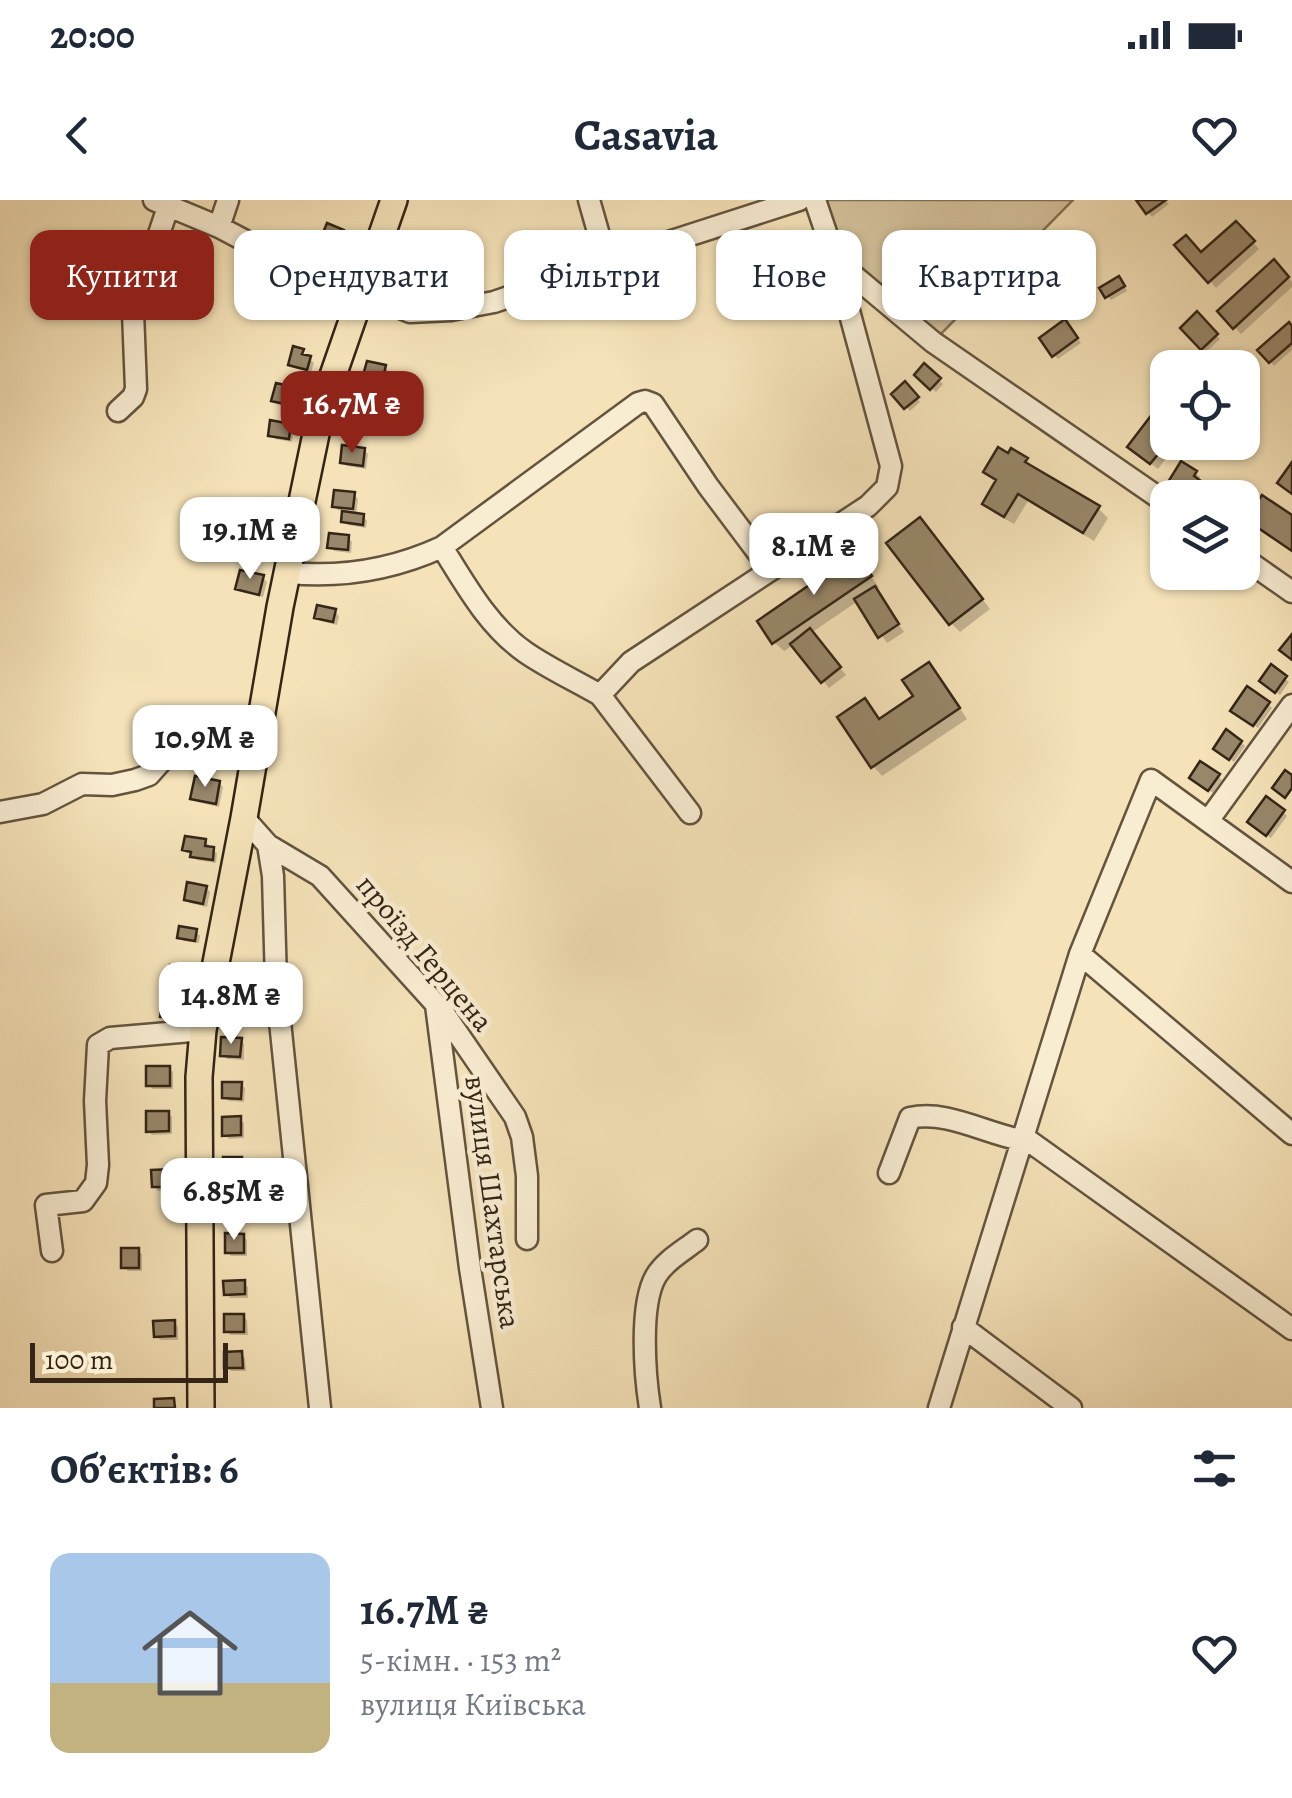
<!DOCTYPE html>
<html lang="uk">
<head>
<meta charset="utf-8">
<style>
  :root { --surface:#fff; --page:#f2f2f3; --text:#1f2937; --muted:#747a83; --line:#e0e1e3; --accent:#8f2418 }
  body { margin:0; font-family:Alegreya,serif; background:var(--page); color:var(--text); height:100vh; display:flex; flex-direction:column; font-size:38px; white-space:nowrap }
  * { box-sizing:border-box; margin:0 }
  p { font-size:32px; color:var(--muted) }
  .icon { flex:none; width:55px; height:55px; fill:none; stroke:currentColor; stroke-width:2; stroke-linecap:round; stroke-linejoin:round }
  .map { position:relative; height:1208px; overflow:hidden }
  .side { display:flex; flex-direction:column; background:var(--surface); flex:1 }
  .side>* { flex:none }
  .banner { position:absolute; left:30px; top:30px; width:1232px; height:90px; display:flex; gap:20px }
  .tools { position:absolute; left:1150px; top:150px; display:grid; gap:20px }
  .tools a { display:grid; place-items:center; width:110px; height:110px; border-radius:20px; background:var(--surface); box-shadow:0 2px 8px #0004; font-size:50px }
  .scale { position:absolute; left:30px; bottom:25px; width:198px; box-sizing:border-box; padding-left:10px; border:5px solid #342516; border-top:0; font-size:28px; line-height:35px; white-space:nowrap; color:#342516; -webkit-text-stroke:8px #f8ecd1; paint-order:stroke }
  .price { position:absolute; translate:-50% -85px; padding:0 22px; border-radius:20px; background:#fff; color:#222; font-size:32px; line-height:65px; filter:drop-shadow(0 2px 5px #0008) }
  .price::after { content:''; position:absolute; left:50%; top:60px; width:30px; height:22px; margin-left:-15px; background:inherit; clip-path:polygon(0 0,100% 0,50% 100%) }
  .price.on { background:var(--accent); color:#fff }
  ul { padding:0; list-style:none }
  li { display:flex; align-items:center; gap:30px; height:250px; padding:0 50px }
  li+li { border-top:2px solid var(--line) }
  li span { display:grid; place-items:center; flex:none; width:280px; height:200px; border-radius:20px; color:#555 }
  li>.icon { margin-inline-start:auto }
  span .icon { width:120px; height:120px; fill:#fffc; stroke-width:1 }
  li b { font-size:42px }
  h2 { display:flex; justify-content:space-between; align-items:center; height:120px; padding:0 50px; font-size:42px }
  .chip { padding:0 35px; border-radius:20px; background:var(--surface); box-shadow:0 2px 8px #0004; font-size:35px; line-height:90px }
  .chip.on { background:var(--accent); color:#fff }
  .status { display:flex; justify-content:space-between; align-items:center; height:70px; padding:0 50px; background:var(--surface); direction:ltr }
  .status svg { height:28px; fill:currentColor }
  header { display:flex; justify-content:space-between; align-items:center; height:130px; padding:0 50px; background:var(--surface); font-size:45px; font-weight:700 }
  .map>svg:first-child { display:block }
  .green { fill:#d4c29c; stroke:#847459; stroke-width:2.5 }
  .shadow { fill:#0003 }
  .building { fill:#98876a; stroke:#342516; stroke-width:2.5 }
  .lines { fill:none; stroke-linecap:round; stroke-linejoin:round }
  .minor-casing { stroke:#64543e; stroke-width:25 }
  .major-casing { stroke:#342516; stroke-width:30 }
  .minor { stroke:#f8ecd1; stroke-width:20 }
  .major { stroke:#f5e2b8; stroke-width:25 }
  .labels { text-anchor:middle; stroke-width:9; stroke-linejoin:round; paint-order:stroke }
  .street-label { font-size:30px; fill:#342516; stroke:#f8ecd1 }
</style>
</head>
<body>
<div class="status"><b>20:00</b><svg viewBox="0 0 49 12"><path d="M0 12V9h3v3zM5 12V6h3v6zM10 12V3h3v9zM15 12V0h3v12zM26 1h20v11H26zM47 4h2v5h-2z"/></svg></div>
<header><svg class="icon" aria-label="back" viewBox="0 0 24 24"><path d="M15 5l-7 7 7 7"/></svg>Casavia<svg class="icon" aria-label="heart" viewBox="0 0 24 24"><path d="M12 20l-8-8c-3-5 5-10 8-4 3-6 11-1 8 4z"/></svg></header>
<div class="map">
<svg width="1292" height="1208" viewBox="0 0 1292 1208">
  <rect width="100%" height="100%" fill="#f5e2b8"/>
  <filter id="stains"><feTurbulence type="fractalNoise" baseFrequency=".002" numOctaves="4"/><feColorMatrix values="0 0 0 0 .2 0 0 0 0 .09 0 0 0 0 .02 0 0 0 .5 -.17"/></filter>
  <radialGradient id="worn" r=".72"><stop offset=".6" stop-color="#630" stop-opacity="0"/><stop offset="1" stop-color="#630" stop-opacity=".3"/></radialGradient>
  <path class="green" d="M815,0H1073L933,142L835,59Z"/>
  <path class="shadow" d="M1139,0H1165L1169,4L1152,17Z
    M1236,24L1259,49L1216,88L1178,45L1201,55Z
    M343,32L351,42L347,51L327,44L323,40Z
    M1061,35L1079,68L1067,74L1055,61L1061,76L1051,81L1047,77L1046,48L1058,60Z
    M1031,61L1043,83L1034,88L1030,84Z
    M1274,63L1292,82V87L1241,134L1221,112Z
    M422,75L426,79L425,87L410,85L406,81Z
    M1123,83L1127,91L1111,100L1107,96Z
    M1197,115L1220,139L1206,152L1183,128Z
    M1069,126L1081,143L1058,159L1054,155Z
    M1292,129V150L1274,166L1261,150Z
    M302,152L314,163L311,172L295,168L291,164Z
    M924,167L943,184L936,192L917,175Z
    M385,168L389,172L386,186L369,182L365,178Z
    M904,185L920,202L910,211L895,194Z
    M301,192L305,196L302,210L278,204L274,200Z
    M290,226L294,230L292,242L275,239L270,235Z
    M1168,242H1178L1158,269L1137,253Z
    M364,250L368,254L366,269L347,266L343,262Z
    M1026,260L1035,269L1098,308L1108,318L1094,341L1028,301L1014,324L994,313L985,303L998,282L986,271Z
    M1182,264L1200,277L1197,281L1203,287L1201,291L1196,289L1192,296L1175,286Z
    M354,295L358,299L356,316H363L367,321L366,328L348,325L344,321L345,311L338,310L334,306Z
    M273,305L277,309L275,320L258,317L254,313Z
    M270,329L274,333V345L259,346L255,342Z
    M929,330L990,409L960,432L951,423Z
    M348,338L352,342L351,353L334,351L330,347Z
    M856,356L879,387L875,390L904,432L887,443L858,401L811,433L846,475L829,488L794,445L784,451L774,442Z
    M263,378L267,382L263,397L242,392L238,388Z
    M335,411L339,416L337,425L321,421L317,417Z
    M928,465L938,475L967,519L882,576L873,566L865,501L881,521L917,497Z
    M1271,468L1289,482L1280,495L1266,485Z
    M1268,504L1272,508L1258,528L1238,514Z
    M1241,542L1245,546L1234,562L1220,552Z
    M1218,576L1222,580L1213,593L1196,582Z
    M219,583L223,587L219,607L197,602L193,598Z
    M1283,612L1287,616L1271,638L1254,626Z
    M205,641L209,645L208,649L217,653L216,663L197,660L193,654L185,650Z
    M206,688L210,692L207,707L190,703L186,699Z
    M196,732L200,736L199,743L184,741L180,737Z
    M187,771L192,775L190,782L174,779L170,775Z
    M252,784L256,788L255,798H239L235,793Z
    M180,809L184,813L183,822L167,820L163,816Z
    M240,840L244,844V860L227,859L223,855Z
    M168,868L173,872V889H153L148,885Z
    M241,884L245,888L244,902L229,901L225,897Z
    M168,913L172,917V934L152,935L148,931Z
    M240,919L244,923V938L229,939L225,935Z
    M241,960L245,964V979H229L225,975Z
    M173,972L177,976V990L158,991L154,986Z
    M242,1000L246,1004V1019H230L226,1014Z
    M243,1036L247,1040V1056H231L227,1052Z
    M138,1050L142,1054V1071H128L124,1067Z
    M244,1083L248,1087V1098H230L226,1094Z
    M243,1116L247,1120L248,1135H231L227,1131Z
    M174,1122L178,1127V1140H160L156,1136Z
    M241,1154L245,1158L246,1171H231L227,1167Z"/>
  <path class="building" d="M1136,0H1166L1146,14Z
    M1236,21L1255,41L1208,83L1174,45L1186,35L1201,52Z
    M327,23L344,30L343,34L348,36L343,49L320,40Z
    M1062,32L1076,64L1061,71L1046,39Z
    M1046,45L1059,72L1044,78L1032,51Z
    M1032,58L1041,79L1028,85L1018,64Z
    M1274,59L1289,77L1233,129L1217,111Z
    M405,70L423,73L421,84L404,82Z
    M1119,76L1125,86L1105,98L1099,88Z
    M1197,111L1218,134L1201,150L1180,128Z
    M1065,119L1078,138L1052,157L1039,138Z
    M1289,122L1292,126V143L1269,163L1257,150Z
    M293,146L304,149L302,154L311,156L307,170L288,165Z
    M367,161L386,165L382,183L362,179Z
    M924,163L941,178L930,190L914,175Z
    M905,181L919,197L904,209L891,194Z
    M276,183L303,189L298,207L271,201Z
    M346,202L374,209L370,223L342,216Z
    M1153,213L1168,225V242L1150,264L1127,247Z
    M270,220L291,224L289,239L268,236Z
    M342,245L365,248L363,266L340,263Z
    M998,247L1008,253L1011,248L1028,258L1025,262L1100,306L1083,333L1018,294L1004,317L982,304L996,280L983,272Z
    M1181,261L1197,271L1194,276L1201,281L1196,289L1192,287L1187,294L1168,282Z
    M1292,262V294L1277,283Z
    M334,290L355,292L353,309L332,307Z
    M1262,295L1292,315V351L1245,319Z
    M254,299L275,303L272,318L252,314Z
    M342,311L364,314L363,325L341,322Z
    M920,317L983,399L949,425L886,343Z
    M252,327H271V342L252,343Z
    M329,333L349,335L348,350L327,348Z
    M856,353L872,376L772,444L757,421Z
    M240,370L264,375L259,395L235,389Z
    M875,386L899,424L878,438L854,399Z
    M317,405L336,409L333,422L314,418Z
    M810,428L841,467L821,483L790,444Z
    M1292,434V460L1279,450Z
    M929,462L960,508L871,568L837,517L865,498L879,519L913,496L902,480Z
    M1271,464L1287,476L1275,493L1259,481Z
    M1247,486L1270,502L1253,526L1230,511Z
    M1226,529L1242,541L1229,560L1213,549Z
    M1200,561L1220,574L1208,591L1189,578Z
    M1285,570L1292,575V588L1285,598L1272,588Z
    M195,576L220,581L216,604L190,599Z
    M1266,596L1285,610L1266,636L1247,622Z
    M185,636L206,639L205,646L214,647L213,660L190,657L191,652L182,650Z
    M187,682L207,686L203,704L184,700Z
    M179,726L197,729L195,741L177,738Z
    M170,765L189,768L186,780L168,776Z
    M233,781L253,782L252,795L233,794Z
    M162,805L181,807L180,819L160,817Z
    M221,837L242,838L240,857L220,856Z
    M146,866H170V886H146Z
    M222,882H242L241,899L222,898Z
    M146,911H169V931L146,932Z
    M241,916V935L222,936V917Z
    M223,957H242V976H222Z
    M174,969V987H152L151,970Z
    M224,997H243V1016L223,1015Z
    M225,1033L244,1034V1053H225Z
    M121,1048H139V1068H121Z
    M245,1080V1094L224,1095L223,1081Z
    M224,1114H244V1132H224Z
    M175,1120V1136L154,1137L153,1121Z
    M242,1151L243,1168H224V1152Z
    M174,1198L175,1208H154V1199Z"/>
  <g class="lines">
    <g class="minor-casing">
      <path id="minor" d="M154,0L219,27L276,57L410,112L451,110L494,102L650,48L799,0
        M589,0L607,63
        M219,27L228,0
        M835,60L933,142L1168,304
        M118,211L133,197L136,189L133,112L168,7
        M442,347C465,384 488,426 525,452C548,468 576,481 600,495
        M1242,357L1292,392
        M289,373C343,378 392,370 442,347L638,203L645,201L653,204L708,286L771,370
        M0,612L43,604L82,584L112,585L135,580L149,575L173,548L188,542L254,554
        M690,613L600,495L631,462L868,306L887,287L891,266L835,59L815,0
        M244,618L268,645L273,676L276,783L320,1208
        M1208,621L1292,505
        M268,645L320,676L443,812L515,917L522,937L527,976V1039
        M1080,754L1292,934
        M436,805L470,1068L492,1208
        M1022,936L1292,1129
        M889,973L910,918C947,910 984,933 1021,940
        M52,1051L46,1005L83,1001L96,983L98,965L95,901L98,845L110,838L203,830
        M963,1127L1071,1208
        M650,1208C645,1176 639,1105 656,1076C665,1061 683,1051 697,1040
        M939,1208L1080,754L1151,580L1292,682"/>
    </g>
    <g class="major-casing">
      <path id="major" d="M201,1208L199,877L203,830L244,618L280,407L321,210L394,0"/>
    </g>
    <use href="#minor" class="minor"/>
    <use href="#major" class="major"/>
  </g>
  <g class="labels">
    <g class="street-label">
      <text transform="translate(425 753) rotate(50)" y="10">проїзд Герцена</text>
      <text transform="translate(493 1002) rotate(82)" y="10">вулиця Шахтарська</text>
    </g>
  </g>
  <rect width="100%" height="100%" filter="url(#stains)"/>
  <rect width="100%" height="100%" fill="url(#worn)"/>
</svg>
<div class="tools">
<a><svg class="icon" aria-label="locate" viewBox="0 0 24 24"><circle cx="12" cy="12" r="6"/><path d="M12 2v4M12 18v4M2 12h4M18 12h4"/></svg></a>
<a><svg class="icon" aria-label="layers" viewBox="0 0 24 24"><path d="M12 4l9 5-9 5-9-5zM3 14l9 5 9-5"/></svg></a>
</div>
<div class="scale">100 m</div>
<b class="price on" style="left:352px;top:256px">16.7M ₴</b>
<b class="price" style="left:250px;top:382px">19.1M ₴</b>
<b class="price" style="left:814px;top:398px">8.1M ₴</b>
<b class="price" style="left:205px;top:590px">10.9M ₴</b>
<b class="price" style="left:231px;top:847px">14.8M ₴</b>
<b class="price" style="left:234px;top:1043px">6.85M ₴</b>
<div class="banner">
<a class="chip on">Купити</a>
<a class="chip">Орендувати</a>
<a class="chip">Фільтри</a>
<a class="chip">Нове</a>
<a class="chip">Квартира</a>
</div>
</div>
<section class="side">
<h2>Об’єктів: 6<svg class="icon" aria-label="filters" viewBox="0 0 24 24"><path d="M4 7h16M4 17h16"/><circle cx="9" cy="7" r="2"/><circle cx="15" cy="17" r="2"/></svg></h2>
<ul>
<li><span style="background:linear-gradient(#a9c7e8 65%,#c2b280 0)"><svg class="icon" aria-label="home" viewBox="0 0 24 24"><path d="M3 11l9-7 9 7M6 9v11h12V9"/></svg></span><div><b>16.7M ₴</b><p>5-кімн. · 153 m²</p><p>вулиця Київська</p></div><svg class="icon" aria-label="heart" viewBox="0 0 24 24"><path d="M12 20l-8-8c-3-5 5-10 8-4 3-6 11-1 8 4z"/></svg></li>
</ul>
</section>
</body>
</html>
